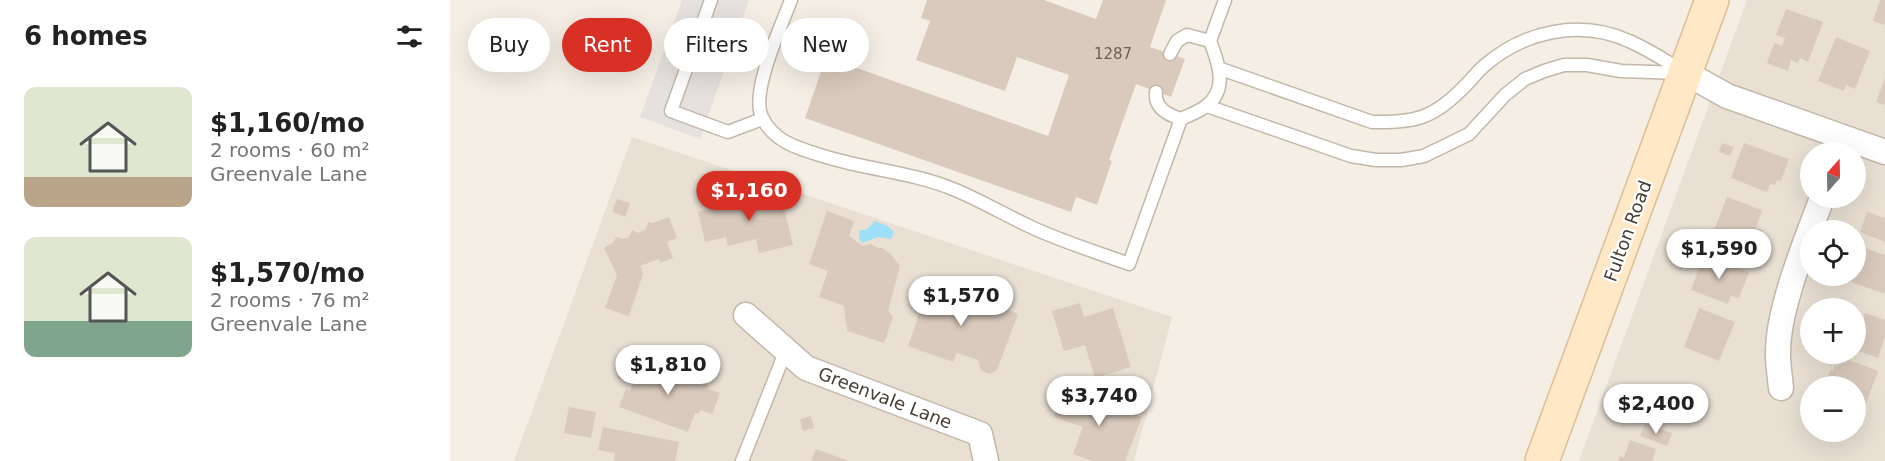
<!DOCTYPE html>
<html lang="en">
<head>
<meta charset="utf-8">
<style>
  :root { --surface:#fff; --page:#f2f2f2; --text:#222; --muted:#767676; --accent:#d93025 }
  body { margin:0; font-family:"DejaVu Sans",sans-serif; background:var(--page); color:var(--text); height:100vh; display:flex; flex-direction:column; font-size:22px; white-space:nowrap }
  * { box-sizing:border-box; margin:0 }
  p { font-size:20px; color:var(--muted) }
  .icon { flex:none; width:33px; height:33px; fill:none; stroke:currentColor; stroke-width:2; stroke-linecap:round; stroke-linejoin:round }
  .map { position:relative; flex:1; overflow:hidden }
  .drawer { display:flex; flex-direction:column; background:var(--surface); width:450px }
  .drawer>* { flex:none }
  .banner { position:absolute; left:18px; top:18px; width:570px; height:54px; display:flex; gap:12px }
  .needle { width:39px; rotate:20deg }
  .buttons { position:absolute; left:1350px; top:142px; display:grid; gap:12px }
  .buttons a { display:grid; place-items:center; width:66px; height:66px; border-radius:50%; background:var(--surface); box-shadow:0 6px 24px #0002; font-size:30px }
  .price { position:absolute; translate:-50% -51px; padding:0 14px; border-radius:21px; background:#fff; color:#222; font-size:20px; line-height:39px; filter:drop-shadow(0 2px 3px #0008) }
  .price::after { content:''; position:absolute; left:50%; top:36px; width:18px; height:14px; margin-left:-9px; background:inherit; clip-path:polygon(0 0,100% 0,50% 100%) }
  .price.current { background:var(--accent); color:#fff }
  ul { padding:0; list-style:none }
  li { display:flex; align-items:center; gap:18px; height:150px; padding:0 24px }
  li span { display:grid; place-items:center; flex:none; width:168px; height:120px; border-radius:12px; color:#555 }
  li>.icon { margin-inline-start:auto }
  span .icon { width:72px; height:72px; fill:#fffc; stroke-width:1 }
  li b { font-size:26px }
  h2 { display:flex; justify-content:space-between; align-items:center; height:72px; padding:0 24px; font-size:26px }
  .chip { padding:0 21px; border-radius:27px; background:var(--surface); box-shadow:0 6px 24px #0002; font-size:21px; line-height:54px }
  .chip.current { background:var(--accent); color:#fff }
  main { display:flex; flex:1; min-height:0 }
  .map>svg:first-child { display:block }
  .residential { fill:#e9dfd3; fill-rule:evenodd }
  .parking { fill:#e5e1de }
  .water { fill:#9cdff6 }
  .building { fill:#dacabd }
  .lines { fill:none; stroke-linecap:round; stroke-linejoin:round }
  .service-casing { stroke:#c3b7aa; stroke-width:15 }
  .minor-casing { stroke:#c3b7aa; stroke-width:27 }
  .secondary-casing { stroke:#dcbe93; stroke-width:36 }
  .service { stroke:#fff; stroke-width:12 }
  .minor { stroke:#fff; stroke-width:24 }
  .secondary { stroke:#ffe8c5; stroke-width:33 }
  .labels { text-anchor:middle; stroke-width:4.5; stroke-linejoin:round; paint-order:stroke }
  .number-label { font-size:15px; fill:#6c6056 }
  .street-label { font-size:18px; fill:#473d34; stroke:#fff }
</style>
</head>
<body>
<main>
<section class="drawer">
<h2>6 homes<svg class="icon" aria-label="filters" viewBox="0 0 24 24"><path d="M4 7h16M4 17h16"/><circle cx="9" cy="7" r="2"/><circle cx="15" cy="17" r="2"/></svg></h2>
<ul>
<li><span style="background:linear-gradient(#dfe7d0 75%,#b9a48a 0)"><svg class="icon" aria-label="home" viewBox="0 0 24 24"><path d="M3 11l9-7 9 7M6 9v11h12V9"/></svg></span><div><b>$1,160/mo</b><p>2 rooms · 60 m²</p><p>Greenvale Lane</p></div></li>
<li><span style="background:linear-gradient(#dfe7d0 70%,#7fa58c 0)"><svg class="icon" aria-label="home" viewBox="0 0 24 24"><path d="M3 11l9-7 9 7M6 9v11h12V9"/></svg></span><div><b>$1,570/mo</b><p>2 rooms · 76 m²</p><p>Greenvale Lane</p></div></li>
</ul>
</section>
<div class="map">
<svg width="1435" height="461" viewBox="0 0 1435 461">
  <rect width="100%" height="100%" fill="#f4eee5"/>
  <path class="residential" d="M1297,0H1435V461H1129ZM1360,153H1406V198H1360ZM1360,231H1406V276H1360ZM1360,309H1406V354H1360ZM1360,387H1406V432H1360Z
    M182,137L722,317L684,461H64Z"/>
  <path class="parking" d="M232,0H299L250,139L190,117Z"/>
  <path class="water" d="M425,221L438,226L444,232L441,239L428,237L412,243L409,238L410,230H416Z"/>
  <path class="building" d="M477,0H594L646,19L653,0H716L700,47L735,59L721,97L686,84L659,160L662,161L647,205L626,197L621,212L355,118L376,57L598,136L619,75L567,57L555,91L466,60L480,21L471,18Z
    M1430,0H1435V25L1423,21Z
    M1336,9L1373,22L1358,62L1350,58L1348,63L1341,60L1338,71L1317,63L1324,43L1332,46L1335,38L1326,35Z
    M1386,37L1420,51L1405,89L1396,85L1394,91L1368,81Z
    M1435,78V105L1426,102Z
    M1272,143L1284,147L1280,156L1269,152Z
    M1294,143L1339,159L1331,181L1327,180L1325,185L1320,184L1317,192L1281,178Z
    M304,190L306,198L330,192L343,245L309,253L306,239L278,246L276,237L255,242L248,212L290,201L288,194Z
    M1277,197L1312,210L1306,228L1313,230L1305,251L1262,235Z
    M167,199L180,203L175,217L162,212Z
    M377,211L404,221L399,236L413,246L421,244L428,248H432L440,253L450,266L438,311L443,317L434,343L397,331L394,306L369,297L378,271L359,264Z
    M1417,212L1435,218V242L1410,232Z
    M219,217L227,238L217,242L223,258L210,263L209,259L190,266L193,274L179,316L155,308L167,275L154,248L164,242L166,237L173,239L179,237L182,230L188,233L196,229L198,222L203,223Z
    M1412,247L1435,255V294L1392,279L1393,276H1406V255L1408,256Z
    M1278,248L1293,252L1290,260L1275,255Z
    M1254,255L1299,272L1289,298L1281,296L1278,304L1241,290Z
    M482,277L511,287V299L539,310L542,304L568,314L547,370L540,374L531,370L528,360L507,353L503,362L458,346Z
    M630,303L634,317L663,308L681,367L645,378L635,345L614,351L602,311Z
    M1249,308L1285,322L1269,361L1234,347Z
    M1415,313L1435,320V337L1428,358L1406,350V317L1413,320Z
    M198,356L221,364L220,369L223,372V377L233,381L234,378L246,383L247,381L259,385L258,389L270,393L262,414L250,410L249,414L245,413L238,432L169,407L176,389L180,391L183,381L189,383Z
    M1391,357L1428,371L1415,406L1406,403V387H1374L1380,370L1383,371L1385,365L1388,366Z
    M171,370L180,373L186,370L189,376L187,381L182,379L181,383L168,378Z
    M614,388L692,417L675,461H642L623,454L633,427L604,417Z
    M119,407L146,412L141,438L114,433Z
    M361,416L364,428L353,431L350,419Z
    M1195,424L1222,433L1217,446L1190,436Z
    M153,427L229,442L225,461H164L165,453L148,450Z
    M1180,440L1206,449L1202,461H1168L1170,456L1174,457Z
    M366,449L399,461H361Z"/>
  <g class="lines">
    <g class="service-casing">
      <path id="service" d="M261,0L221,111L278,132L312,119
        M341,0C331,27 300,92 312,117C324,144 354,150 380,158C421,170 464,173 503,189C530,200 555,215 581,227C613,242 647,252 679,264L731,119C739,115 749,112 756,106C779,89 768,62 760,41L775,0
        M720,54L727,41L737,35L760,41
        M771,69L922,122C966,123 984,118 1015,86C1022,79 1027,72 1034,66C1074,31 1130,19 1179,41C1198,49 1217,62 1235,72
        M706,92C704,108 718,115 731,119
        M757,106L901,156L926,160H951L974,156L1019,134L1055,95L1075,79L1094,71L1114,65H1137L1171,71L1232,73
        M292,461L336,350"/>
    </g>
    <g class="minor-casing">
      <path id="minor" d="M1236,73L1277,96L1435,152
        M296,315L356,368L530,434L536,461
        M1331,388C1330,377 1328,366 1328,355C1327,310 1356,241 1372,198"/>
    </g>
    <g class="secondary-casing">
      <path id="secondary" d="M1092,461L1262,0"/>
    </g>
    <use href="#service" class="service"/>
    <use href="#minor" class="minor"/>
    <use href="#secondary" class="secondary"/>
  </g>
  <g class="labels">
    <g class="number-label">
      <text x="663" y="59">1287</text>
    </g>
    <g class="street-label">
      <text transform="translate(1178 231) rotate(-70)" y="6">Fulton Road</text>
      <text transform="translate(435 398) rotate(21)" y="6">Greenvale Lane</text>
    </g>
  </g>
</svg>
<div class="buttons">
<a><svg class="needle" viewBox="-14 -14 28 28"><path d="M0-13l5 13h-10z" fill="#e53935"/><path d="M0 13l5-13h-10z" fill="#767676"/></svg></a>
<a><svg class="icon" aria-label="locate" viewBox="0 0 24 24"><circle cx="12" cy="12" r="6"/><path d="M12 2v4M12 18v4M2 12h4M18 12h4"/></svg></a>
<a>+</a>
<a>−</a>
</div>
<b class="price current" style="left:299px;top:222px">$1,160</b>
<b class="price" style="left:1269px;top:280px">$1,590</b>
<b class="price" style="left:511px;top:327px">$1,570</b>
<b class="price" style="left:218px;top:396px">$1,810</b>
<b class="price" style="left:649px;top:427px">$3,740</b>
<b class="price" style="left:1206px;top:435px">$2,400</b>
<div class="banner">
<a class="chip">Buy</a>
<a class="chip current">Rent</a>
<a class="chip">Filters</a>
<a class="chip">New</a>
</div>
</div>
</main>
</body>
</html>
